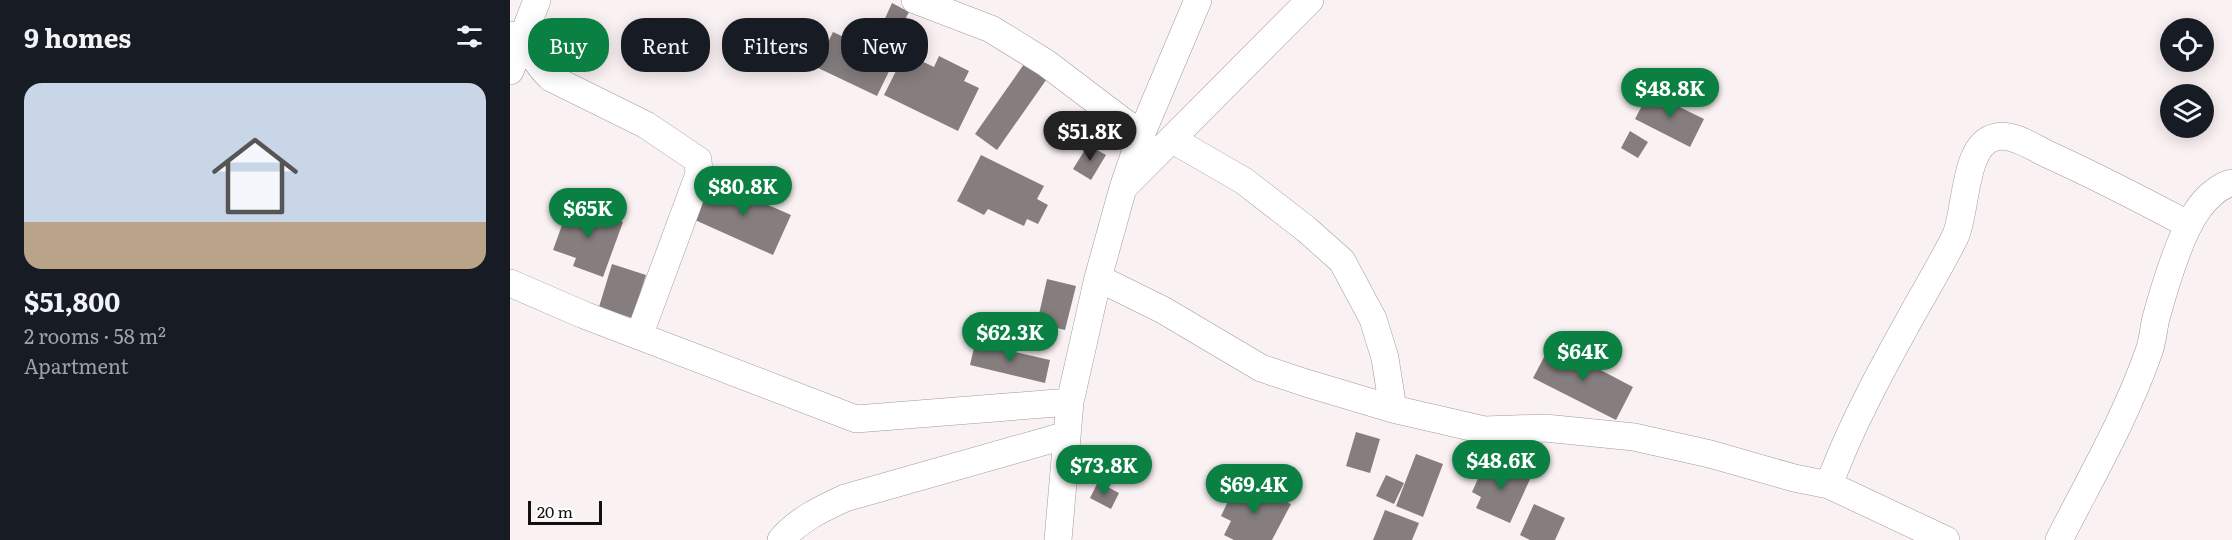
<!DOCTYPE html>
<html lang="en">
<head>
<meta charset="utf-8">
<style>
  :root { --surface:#171b24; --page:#242831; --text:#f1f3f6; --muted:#9ea1a6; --line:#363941; --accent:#0b8043 }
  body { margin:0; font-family:Literata,serif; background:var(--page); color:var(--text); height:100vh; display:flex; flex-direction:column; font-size:22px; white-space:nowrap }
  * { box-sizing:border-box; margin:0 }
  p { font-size:20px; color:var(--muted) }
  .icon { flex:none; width:33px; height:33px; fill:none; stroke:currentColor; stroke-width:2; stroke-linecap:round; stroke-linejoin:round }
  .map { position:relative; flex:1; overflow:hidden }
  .panel { display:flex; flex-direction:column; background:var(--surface); width:510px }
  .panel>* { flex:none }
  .banner { position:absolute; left:18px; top:18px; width:570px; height:54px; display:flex; gap:12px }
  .fabs { position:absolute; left:1650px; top:18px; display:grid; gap:12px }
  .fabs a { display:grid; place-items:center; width:54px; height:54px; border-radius:50%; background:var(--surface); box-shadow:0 3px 15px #0003; font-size:30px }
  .scale { position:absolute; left:18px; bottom:15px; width:74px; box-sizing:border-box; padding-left:6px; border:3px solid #131010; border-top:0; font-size:16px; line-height:21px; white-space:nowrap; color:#131010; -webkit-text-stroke:4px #fff; paint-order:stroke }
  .price { position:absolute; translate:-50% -51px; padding:0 14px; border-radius:21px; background:var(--accent); color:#fff; font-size:20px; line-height:39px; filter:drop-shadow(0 2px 3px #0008) }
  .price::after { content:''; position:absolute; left:50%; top:36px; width:18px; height:14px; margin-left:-9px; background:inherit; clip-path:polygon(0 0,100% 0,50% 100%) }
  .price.current { background:#222; color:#fff }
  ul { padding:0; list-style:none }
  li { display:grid; align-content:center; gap:12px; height:318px; padding:0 24px }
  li+li { border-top:2px solid var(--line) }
  li span { display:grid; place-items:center; height:186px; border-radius:18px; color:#555 }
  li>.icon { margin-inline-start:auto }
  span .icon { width:108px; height:108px; fill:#fffc; stroke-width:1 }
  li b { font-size:26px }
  h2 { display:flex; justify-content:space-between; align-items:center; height:72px; padding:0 24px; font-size:26px }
  .tag { padding:0 21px; border-radius:24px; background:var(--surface); box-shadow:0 3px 15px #0003; font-size:21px; line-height:54px }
  .tag.current { background:var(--accent); color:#fff }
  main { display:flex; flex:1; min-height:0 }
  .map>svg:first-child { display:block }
  .building { fill:#867e7e }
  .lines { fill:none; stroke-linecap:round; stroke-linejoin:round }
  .minor-casing { stroke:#a39a9b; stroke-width:28 }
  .minor { stroke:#fff; stroke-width:27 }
</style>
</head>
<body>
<main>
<section class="panel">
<h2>9 homes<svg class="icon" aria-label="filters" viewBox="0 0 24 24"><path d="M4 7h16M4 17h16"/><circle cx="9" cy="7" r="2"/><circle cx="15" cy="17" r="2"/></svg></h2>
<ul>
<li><span style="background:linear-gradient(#c9d6e8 75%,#b9a48a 0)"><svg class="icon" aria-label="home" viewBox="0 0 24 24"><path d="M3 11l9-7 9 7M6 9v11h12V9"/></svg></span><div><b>$51,800</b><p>2 rooms · 58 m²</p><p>Apartment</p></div></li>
</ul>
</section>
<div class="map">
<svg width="1722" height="540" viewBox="0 0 1722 540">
  <rect width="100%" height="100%" fill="#faf1f2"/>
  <path class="building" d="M382,3L399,12L388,33L372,25Z
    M340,30L371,45L367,53L384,61L367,96L306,67L323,32L336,38Z
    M380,30L400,40L390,60L370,50Z
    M395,53L424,67L429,56L459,71L454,81L469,88L448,131L374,95Z
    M519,57L541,73L487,150L465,134Z
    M1139,92L1194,119L1180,147L1125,119Z
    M1120,131L1138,142L1128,158L1111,148Z
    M578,145L596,155L581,180L563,169Z
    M471,155L534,186L527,199L538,205L528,224L517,219L514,226L478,209L474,215L447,201Z
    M202,180L281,215L263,255L185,220Z
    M60,203L113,222L93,277L63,266L66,258L43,250Z
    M102,264L136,275L122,318L89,307Z
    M537,279L566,286L555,330L527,323Z
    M465,343L540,360L535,383L460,365Z
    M1041,344L1123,387L1106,420L1023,378Z
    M846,432L870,439L860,473L836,466Z
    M906,454L933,464L913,517L886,506Z
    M987,462L1021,477L1000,523L966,508L971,497L962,492L972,470L981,475Z
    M876,475L894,483L884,504L866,496Z
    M588,482L609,493L601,509L580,498Z
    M740,484L781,504L762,540H724L714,535L721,521L711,516L723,491L734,496Z
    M1024,504L1055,518L1045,540H1020L1010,535Z
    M875,510L909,523L902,540H863Z"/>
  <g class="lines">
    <g class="minor-casing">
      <path id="minor" d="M405,0L481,29L536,63L631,135
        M0,35C19,43 26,65 41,78L136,125L188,160L189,174L129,336
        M0,71L27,0
        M663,140L734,181L796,229L832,261L863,319L875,358L883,409
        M616,185L800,0
        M588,278L653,310L751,368L796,383L883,409L974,430L1035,428L1124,437L1200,454L1284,478L1319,485L1436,540
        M0,283L74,315L346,419L560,402
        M1319,485C1340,427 1373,367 1403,313C1417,288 1432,263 1445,237C1457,212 1453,143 1486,137C1502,133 1523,147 1537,154C1586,176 1632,200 1679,225
        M271,540C288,520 311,509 335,498L557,435
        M548,540L560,402L588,278L613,188L631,135L688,0
        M1549,540C1580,479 1615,419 1638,354C1643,342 1643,330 1646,318C1654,289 1670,235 1687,211C1694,200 1709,185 1722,183"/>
    </g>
    <use href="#minor" class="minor"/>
  </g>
</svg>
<div class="fabs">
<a><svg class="icon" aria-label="locate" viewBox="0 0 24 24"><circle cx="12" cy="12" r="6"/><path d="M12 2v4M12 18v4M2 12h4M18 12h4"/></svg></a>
<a><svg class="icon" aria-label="layers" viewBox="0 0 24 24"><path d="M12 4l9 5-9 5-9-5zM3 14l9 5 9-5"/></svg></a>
</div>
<div class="scale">20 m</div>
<b class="price" style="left:1160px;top:119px">$48.8K</b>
<b class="price current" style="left:580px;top:162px">$51.8K</b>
<b class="price" style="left:233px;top:217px">$80.8K</b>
<b class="price" style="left:78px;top:239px">$65K</b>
<b class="price" style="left:500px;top:363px">$62.3K</b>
<b class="price" style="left:1073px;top:382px">$64K</b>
<b class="price" style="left:991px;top:491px">$48.6K</b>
<b class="price" style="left:594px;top:496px">$73.8K</b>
<b class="price" style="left:744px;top:515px">$69.4K</b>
<div class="banner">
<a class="tag current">Buy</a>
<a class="tag">Rent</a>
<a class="tag">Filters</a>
<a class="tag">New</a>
</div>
</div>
</main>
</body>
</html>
